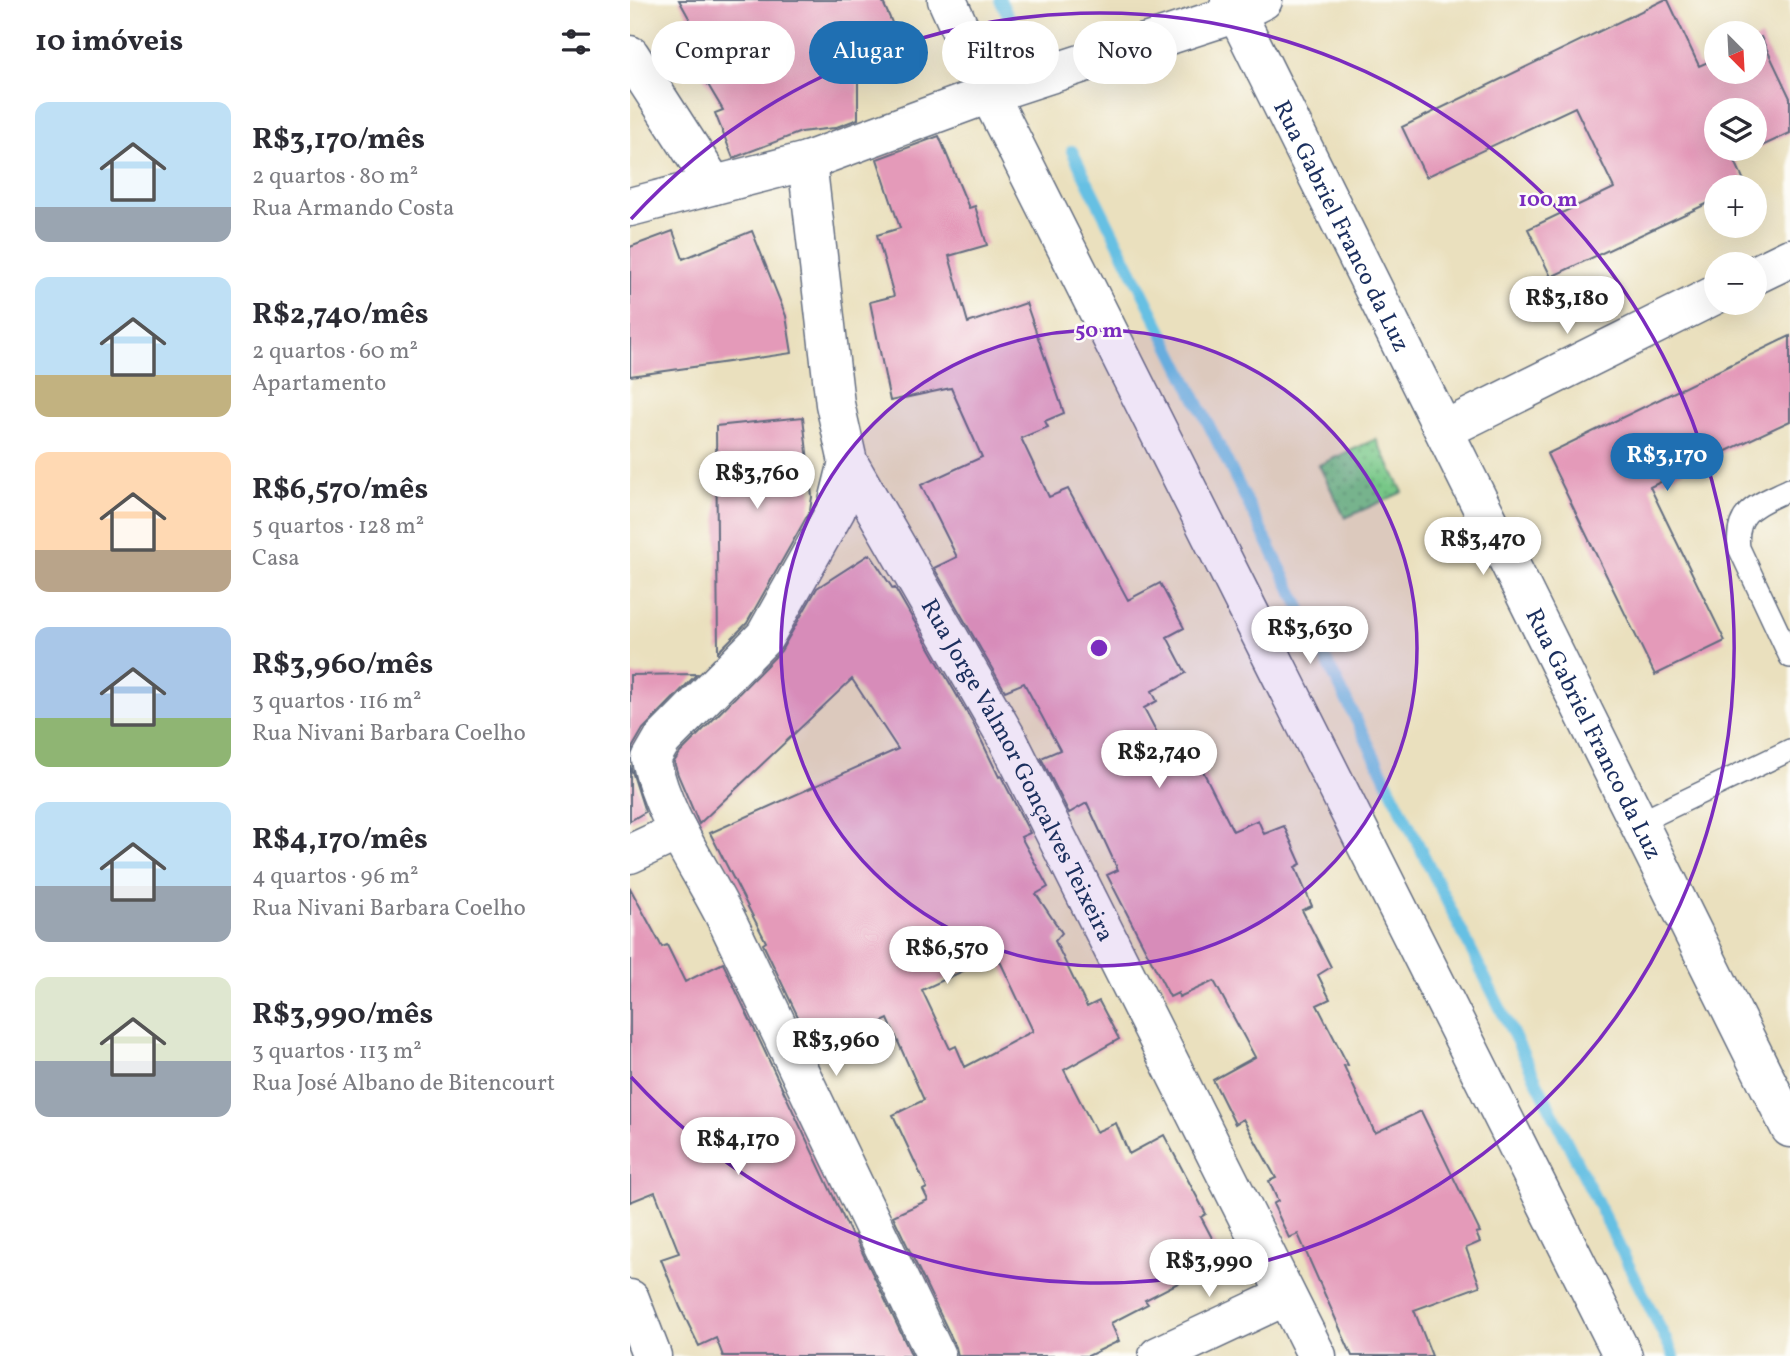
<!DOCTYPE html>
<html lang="pt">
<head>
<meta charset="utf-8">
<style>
  :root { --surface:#fff; --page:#f7f7f7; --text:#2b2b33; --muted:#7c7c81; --accent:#1f6fb2 }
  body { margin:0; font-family:Vollkorn,serif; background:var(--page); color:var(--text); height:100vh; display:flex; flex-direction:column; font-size:26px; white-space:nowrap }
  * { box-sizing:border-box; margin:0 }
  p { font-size:23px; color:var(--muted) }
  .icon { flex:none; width:38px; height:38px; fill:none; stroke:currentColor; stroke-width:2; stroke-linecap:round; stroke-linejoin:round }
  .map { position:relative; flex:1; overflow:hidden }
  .details { display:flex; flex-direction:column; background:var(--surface); width:630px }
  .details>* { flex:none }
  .guide { position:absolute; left:21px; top:21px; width:665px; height:63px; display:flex; gap:14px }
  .needle { width:46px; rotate:156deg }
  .controls { position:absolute; left:1074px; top:21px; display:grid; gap:14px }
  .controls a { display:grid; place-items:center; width:63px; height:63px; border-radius:50%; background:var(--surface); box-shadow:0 7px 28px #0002; font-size:35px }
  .price { position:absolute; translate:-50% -60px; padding:0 16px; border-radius:24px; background:#fff; color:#222; font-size:23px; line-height:46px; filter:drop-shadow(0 2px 4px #0008) }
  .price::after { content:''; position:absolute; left:50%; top:42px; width:21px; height:16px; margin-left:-10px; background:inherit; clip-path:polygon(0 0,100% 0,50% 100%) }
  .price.selected { background:var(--accent); color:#fff }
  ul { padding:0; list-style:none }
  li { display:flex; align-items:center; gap:21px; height:175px; padding:0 35px }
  li span { display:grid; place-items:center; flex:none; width:196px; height:140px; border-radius:14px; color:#555 }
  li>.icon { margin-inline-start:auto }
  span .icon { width:84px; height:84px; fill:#fffc; stroke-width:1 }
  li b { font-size:30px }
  h2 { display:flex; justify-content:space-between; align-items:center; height:84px; padding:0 35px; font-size:30px }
  .pill { padding:0 24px; border-radius:32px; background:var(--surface); box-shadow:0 7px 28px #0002; font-size:24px; line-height:63px }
  .pill.selected { background:var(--accent); color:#fff }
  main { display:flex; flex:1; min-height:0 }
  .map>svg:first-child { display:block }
  .green { fill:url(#green-dots); stroke:#497b72; stroke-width:2 }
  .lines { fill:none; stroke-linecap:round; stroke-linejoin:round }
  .stream { stroke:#66c0e3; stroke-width:12 }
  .building { fill:#e49ab9; fill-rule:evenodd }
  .service-casing { stroke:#636d80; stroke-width:24 }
  .minor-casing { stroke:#636d80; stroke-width:41 }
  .tertiary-casing { stroke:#636d80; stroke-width:41 }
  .service { stroke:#fff; stroke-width:21 }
  .minor { stroke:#fff; stroke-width:38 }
  .tertiary { stroke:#fff; stroke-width:38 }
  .ring { fill:none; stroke:#7b2cbf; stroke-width:3.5 }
  .labels { text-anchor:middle; stroke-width:5; stroke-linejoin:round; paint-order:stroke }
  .street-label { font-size:24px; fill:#1b2f5e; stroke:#fdfcf7 }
  .centre { fill:#7b2cbf; stroke:#fdfcf7; stroke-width:3.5 }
  .ring-label { font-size:21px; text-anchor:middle; font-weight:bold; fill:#7b2cbf; stroke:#fdfcf7; stroke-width:5; stroke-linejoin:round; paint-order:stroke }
</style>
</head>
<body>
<main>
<section class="details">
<h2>10 imóveis<svg class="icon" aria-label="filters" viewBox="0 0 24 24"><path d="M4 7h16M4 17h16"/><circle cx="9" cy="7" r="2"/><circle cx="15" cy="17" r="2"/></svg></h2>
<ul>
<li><span style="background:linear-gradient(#bfe0f5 75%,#9aa5b1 0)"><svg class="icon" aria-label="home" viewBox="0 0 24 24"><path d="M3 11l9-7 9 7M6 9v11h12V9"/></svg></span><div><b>R$3,170/mês</b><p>2 quartos · 80 m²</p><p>Rua Armando Costa</p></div></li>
<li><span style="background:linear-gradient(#bfe0f5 70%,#c2b280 0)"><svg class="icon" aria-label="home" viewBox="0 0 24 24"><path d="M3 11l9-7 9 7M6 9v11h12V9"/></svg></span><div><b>R$2,740/mês</b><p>2 quartos · 60 m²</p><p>Apartamento</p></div></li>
<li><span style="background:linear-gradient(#ffd9b3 70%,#b9a48a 0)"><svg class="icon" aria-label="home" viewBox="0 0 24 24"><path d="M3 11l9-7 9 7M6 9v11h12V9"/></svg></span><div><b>R$6,570/mês</b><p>5 quartos · 128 m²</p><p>Casa</p></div></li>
<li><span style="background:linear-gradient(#a9c7e8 65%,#8fb573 0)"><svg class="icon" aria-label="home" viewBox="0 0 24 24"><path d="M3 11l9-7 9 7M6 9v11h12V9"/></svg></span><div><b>R$3,960/mês</b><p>3 quartos · 116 m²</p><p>Rua Nivani Barbara Coelho</p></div></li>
<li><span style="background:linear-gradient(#bfe0f5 60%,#9aa5b1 0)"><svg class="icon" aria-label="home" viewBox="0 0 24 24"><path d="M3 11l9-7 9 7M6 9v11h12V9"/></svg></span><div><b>R$4,170/mês</b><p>4 quartos · 96 m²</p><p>Rua Nivani Barbara Coelho</p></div></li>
<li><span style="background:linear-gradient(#dfe7d0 60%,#9aa5b1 0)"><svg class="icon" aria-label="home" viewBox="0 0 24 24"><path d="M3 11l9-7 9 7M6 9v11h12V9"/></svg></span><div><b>R$3,990/mês</b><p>3 quartos · 113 m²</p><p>Rua José Albano de Bitencourt</p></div></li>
</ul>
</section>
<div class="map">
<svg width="1160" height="1356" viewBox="0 0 1160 1356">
  <defs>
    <pattern id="green-dots" width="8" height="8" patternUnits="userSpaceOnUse" patternTransform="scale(1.75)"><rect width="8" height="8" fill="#77c787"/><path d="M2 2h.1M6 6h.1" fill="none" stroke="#61a272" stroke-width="1.8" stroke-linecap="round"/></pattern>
  </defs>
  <rect width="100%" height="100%" fill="#fdfcf7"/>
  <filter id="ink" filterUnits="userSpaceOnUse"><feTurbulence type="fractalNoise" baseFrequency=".0143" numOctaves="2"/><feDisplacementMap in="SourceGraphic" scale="14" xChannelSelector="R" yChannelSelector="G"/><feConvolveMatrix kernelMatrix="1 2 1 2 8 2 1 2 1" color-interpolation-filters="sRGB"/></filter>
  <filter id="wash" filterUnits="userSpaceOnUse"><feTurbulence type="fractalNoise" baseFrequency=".00686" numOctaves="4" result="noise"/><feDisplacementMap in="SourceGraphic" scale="28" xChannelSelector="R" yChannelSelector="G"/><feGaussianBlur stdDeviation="1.57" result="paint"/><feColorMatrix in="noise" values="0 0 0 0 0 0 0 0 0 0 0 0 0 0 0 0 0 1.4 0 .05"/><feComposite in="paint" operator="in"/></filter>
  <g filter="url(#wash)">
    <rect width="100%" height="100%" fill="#eae0be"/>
    <path class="green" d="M746,439L773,492L715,518L689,465Z"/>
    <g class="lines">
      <path class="stream" d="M370,0L389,36
        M442,151L1044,1356"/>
    </g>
    <g id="blocks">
      <path class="building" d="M49,0H252L275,52L228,73V119L204,128L171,132L103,158L85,113L93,110L55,46L70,38Z
        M1034,0H1038L1069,66L1087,58V72H1125V39L1131,37L1160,98V133L1104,159L1116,185L1111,187H1087V199L921,277L898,229L984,188L945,107L796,177L772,127ZM1087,110H1125V149H1087Z
        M309,136L339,208L345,206L357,245L319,256L338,323L396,303L434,413L415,421L418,427L391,438L419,497L438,489L498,600L530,583L554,628L537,637L556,673L522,691L527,701L514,708L545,767L566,757L603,831L628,820L634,834L654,826L671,864L665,867L682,906L672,910L701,967L688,975L700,999L687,1005L718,1065L714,1066L745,1133L791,1111L850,1232L846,1233L850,1242L836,1248L850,1286L784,1310L802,1356H722L668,1234L659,1238L643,1204L648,1201L639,1181L646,1178L613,1119L605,1124L583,1080L625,1057L584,981L549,997L548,993L540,997L477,875L488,870L457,803L439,813L411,758L430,750L394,683L375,691L304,568L327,557L291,485L352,457L321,388L260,401L240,302L264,296L247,235L270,228L247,159Z
        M43,231L53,259L122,231L156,316L162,353L0,376V247Z
        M1160,336V421L1020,487L1095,641L1025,675L917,454Z
        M173,417L182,497L180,511L117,623L88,652L86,426Z
        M240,554L263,589L265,588L344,725L369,777L371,776L400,833L391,837L418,887L406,894L432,933L425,941L457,1007L469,1001L489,1039L434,1070L466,1132L486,1123L499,1154L534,1135L576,1214L571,1217L592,1257L574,1266L575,1269L515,1300L518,1304L481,1323L489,1341L458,1356H328L326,1347L263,1216L298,1200L293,1190L297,1188L263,1115L294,1100L258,1019L232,1031L229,1026L183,1048L133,944L136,942L80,833L268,749L222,679L69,824L48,775L44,762L50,753L151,651L187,588ZM367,955L403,1031L335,1067L326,1046L320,1049L292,990Z
        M67,674L13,729L2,748L0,762V675Z
        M0,765L15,812L0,821Z
        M0,888L32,947L37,945L55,982L93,963L222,1236L224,1235L282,1356H93L86,1338L69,1346L50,1307L31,1259L49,1253L25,1192L0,1202Z"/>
    </g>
  </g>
  <g filter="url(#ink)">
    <use href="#blocks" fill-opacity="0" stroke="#636d80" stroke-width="2"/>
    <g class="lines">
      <g class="service-casing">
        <path id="service" d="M1160,489C1130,504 1104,509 1109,548L1160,657
          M1008,823L1160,750"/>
      </g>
      <g class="minor-casing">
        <g id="minor">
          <path d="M317,0L359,94L993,1356"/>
          <path d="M0,55L84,185"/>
          <path id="s1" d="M177,161L205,404L218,462L378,740L687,1356"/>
          <path d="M0,207L177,161L359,94L607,13L633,0"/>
          <path d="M1125,275L1160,258"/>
          <path d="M814,430L1087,294"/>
          <path d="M218,462L206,510L135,636L32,740L21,759C34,822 75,873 102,931C170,1072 238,1214 306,1356"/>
          <path d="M0,854L47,832"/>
          <path d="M0,1299L22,1356"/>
          <path d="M528,1356L656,1296"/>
        </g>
      </g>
      <g class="tertiary-casing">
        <g id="tertiary">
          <path id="s2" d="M600,0L1160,1128"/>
        </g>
      </g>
      <use href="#service" class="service"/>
      <use href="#minor" class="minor"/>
      <use href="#tertiary" class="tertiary"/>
    </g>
  </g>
  <circle cx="469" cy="648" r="318" fill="#7b2cbf" fill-opacity=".12"/>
  <g class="ring">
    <circle cx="469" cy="648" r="318"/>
    <path d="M1 219A635 635 0 1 1 1 1077"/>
  </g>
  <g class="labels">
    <g class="street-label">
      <text dy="8" stroke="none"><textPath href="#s2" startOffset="252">Rua Gabriel Franco da Luz</textPath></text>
      <text dy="8" stroke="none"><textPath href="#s2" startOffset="819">Rua Gabriel Franco da Luz</textPath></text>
      <text dy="8" stroke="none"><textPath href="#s1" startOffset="656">Rua Jorge Valmor Gonçalves Teixeira</textPath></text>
    </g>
  </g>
  <circle cx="469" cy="648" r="10" class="centre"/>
  <g class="ring-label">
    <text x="918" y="206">100 m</text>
    <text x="469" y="337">50 m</text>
  </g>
</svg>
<div class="controls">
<a><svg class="needle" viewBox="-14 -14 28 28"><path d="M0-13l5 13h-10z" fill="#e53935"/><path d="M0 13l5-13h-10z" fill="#7c7c81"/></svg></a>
<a><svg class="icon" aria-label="layers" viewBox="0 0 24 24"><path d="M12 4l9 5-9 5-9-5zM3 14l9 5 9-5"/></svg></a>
<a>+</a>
<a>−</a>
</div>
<b class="price" style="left:937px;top:336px">R$3,180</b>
<b class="price selected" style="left:1037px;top:493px">R$3,170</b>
<b class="price" style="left:127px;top:511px">R$3,760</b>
<b class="price" style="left:853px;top:577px">R$3,470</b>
<b class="price" style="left:680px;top:666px">R$3,630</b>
<b class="price" style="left:529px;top:790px">R$2,740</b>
<b class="price" style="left:317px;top:986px">R$6,570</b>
<b class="price" style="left:206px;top:1078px">R$3,960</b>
<b class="price" style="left:108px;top:1177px">R$4,170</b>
<b class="price" style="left:579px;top:1299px">R$3,990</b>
<div class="guide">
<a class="pill">Comprar</a>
<a class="pill selected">Alugar</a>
<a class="pill">Filtros</a>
<a class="pill">Novo</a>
</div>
</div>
</main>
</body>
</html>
